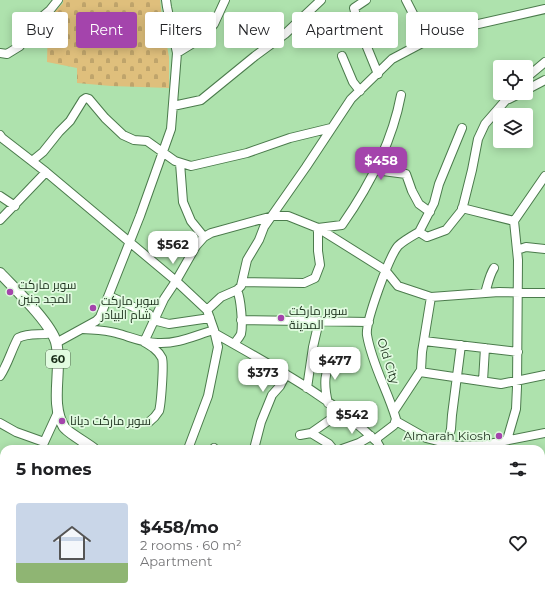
<!DOCTYPE html>
<html lang="en">
<head>
<meta charset="utf-8">
<style>
  :root { --surface:#fff; --page:#f6f6f6; --text:#202124; --muted:#757577; --accent:#a444ac }
  body { margin:0; font-family:Montserrat,Cairo,sans-serif; background:var(--page); color:var(--text); height:100vh; display:flex; flex-direction:column; font-size:15px; white-space:nowrap }
  * { box-sizing:border-box; margin:0 }
  p { font-size:13px; color:var(--muted) }
  .icon { flex:none; width:22px; height:22px; fill:none; stroke:currentColor; stroke-width:2; stroke-linecap:round; stroke-linejoin:round }
  .map { position:relative; flex:1; overflow:hidden }
  .sheet { position:absolute; left:0px; top:445px; width:545px; height:156px; display:flex; flex-direction:column; background:var(--surface); border-radius:12px 12px 0 0; box-shadow:0 2px 10px #0003 }
  .sheet>* { flex:none }
  .banner { position:absolute; left:12px; top:12px; width:521px; height:36px; display:flex; gap:8px }
  .buttons { position:absolute; left:493px; top:60px; display:grid; gap:8px }
  .buttons a { display:grid; place-items:center; width:40px; height:40px; border-radius:4px; background:var(--surface); box-shadow:0 2px 10px #0003; font-size:20px }
  .price { position:absolute; translate:-50% -34px; padding:0 9px; border-radius:8px; background:#fff; color:#222; font-size:13px; line-height:26px; filter:drop-shadow(0 1px 2px #0008) }
  .price::after { content:''; position:absolute; left:50%; top:24px; width:12px; height:9px; margin-left:-6px; background:inherit; clip-path:polygon(0 0,100% 0,50% 100%) }
  .price.on { background:var(--accent); color:#fff }
  ul { padding:0; list-style:none }
  li { display:flex; align-items:center; gap:12px; height:100px; padding:0 16px }
  li span { display:grid; place-items:center; flex:none; width:112px; height:80px; border-radius:4px; color:#555 }
  li>.icon { margin-inline-start:auto }
  span .icon { width:48px; height:48px; fill:#fffc; stroke-width:1 }
  li b { font-size:17px }
  h2 { display:flex; justify-content:space-between; align-items:center; height:48px; padding:0 16px; font-size:17px }
  .chip { padding:0 14px; border-radius:4px; background:var(--surface); box-shadow:0 2px 10px #0003; font-size:14px; line-height:36px }
  .chip.on { background:var(--accent); color:#fff }
  .map>svg:first-child { display:block }
  .cemetery { fill:url(#cemetery-stones) }
  .building { fill:url(#building-cross-hatch); stroke:#287078 }
  .lines { fill:none; stroke-linecap:round; stroke-linejoin:round }
  .minor-casing { stroke:#4b7b4c; stroke-width:10 }
  .major-casing { stroke:#4b7b4c; stroke-width:12 }
  .minor { stroke:#fff; stroke-width:8 }
  .major { stroke:#fff; stroke-width:10 }
  .poi-dot { fill:#a444ac; stroke:#e1fbe0; stroke-width:1.5 }
  .labels { text-anchor:middle; stroke-width:3.5; stroke-linejoin:round; paint-order:stroke }
  .shield { fill:#e1fbe0; stroke:#566c55; stroke-width:1 }
  .shield-label { font-size:11px; font-weight:bold; fill:#1a2e1a }
  .poi-label { font-size:12px; fill:#1a2e1a; stroke:#e1fbe0; text-anchor:start }
  .street-label { font-size:12px; fill:#1a2e1a; stroke:#e1fbe0 }
</style>
</head>
<body>
<div class="map">
<svg width="545" height="601" viewBox="0 0 545 601">
  <defs>
    <pattern id="cemetery-stones" width="16" height="16" patternUnits="userSpaceOnUse"><rect width="16" height="16" fill="#dfbf7c"/><path d="M2 7V4a2 2 0 0 1 4 0v3zM10 15v-3a2 2 0 0 1 4 0v3z" fill="#bfa46b"/></pattern>
    <pattern id="building-cross-hatch" width="8" height="8" patternUnits="userSpaceOnUse"><rect width="8" height="8" fill="#21b0bd"/><path d="M0 0l8 8M0 8l8-8" fill="none" stroke="#1c9099"/></pattern>
  </defs>
  <rect width="100%" height="100%" fill="#aee2ad"/>
  <path class="cemetery" d="M63,0H160L162,18L169,57V88L111,86L77,83V68L47,62L48,19L63,3Z"/>
  <path class="building" d="M0,595L4,596V597L24,601H0Z"/>
  <g class="lines">
    <g class="minor-casing">
      <path id="minor" d="M366,0L354,8L360,30L378,74
        M406,0L427,41
        M0,53L7,54L20,46L24,32L50,10L58,0
        M177,53L203,37L214,24L225,0
        M342,56L353,82L360,91
        M526,78L545,62
        M526,90L545,80
        M509,99L521,93
        M173,106L201,100L255,56L285,34L321,0
        M0,135L2,138L46,172L176,281L207,310L214,330L218,347L208,396L188,449
        M32,161L43,152L59,132L70,121L83,100L86,98L89,99L105,118L123,135L134,140L147,141L175,161L191,166L247,153L290,138L331,128
        M180,163L183,202L191,221L204,237
        M375,170L406,174L412,191L419,204L430,212
        M0,196L15,206
        M462,208L514,221L518,260L517,387L516,409L507,440
        M0,220L46,172
        M514,221L545,176
        M419,232L434,203L439,184L462,128
        M517,250L526,247L545,249
        M243,282L304,283L315,278L320,265L318,251V228L342,225C370,185 392,143 401,95
        M485,293C488,284 489,276 494,268
        M109,296L149,314L153,320L169,324L210,318
        M207,310L221,297L237,290L241,286L247,260L259,240L264,227L306,167L351,99L392,59L443,32L545,9
        M241,320L369,322
        M83,329C94,330 105,330 116,333C131,337 143,343 158,343C178,344 196,335 214,330
        M216,334C272,366 331,397 377,442
        M424,341L518,352
        M56,343L96,321L100,317L140,216L171,129L177,53L167,7L166,0
        M234,344C236,341 239,338 241,334C243,325 241,299 237,290
        M420,372L501,384L545,375
        M0,376C8,364 11,351 18,338C31,332 39,336 52,333
        M483,381L485,348
        M307,388L313,347L319,321
        M328,403C324,386 323,370 335,357
        M394,411L421,370L422,352L431,297
        M396,421L426,438L457,446L484,445L545,433
        M149,422C153,419 156,416 159,411C161,405 164,364 162,358C158,350 151,346 144,342L164,299L176,281L196,246L204,237L211,233L273,216H288L318,228L385,270L398,286L431,297L499,292L545,293
        M0,423L16,432L44,442
        M311,433L329,444L333,449
        M300,435L311,433L341,412
        M447,444L451,429L452,415L461,345
        M214,448L215,449
        M41,449L58,412
        M254,449L261,422L272,395L280,386L286,374
        M342,449L359,443L371,436
        M381,449L377,442V438L394,425L396,419C388,391 372,365 367,335C365,322 389,257 398,246C403,241 412,236 419,232L427,237L446,230L462,210L472,170L478,139L485,124L512,93
        M0,464L4,466
        M541,497L545,496
        M0,539L4,530
        M0,545L4,547
        M541,552L545,553
        M0,589L4,590
        M29,597L43,601
        M137,597L145,601
        M194,597L197,601
        M504,597V601
        M80,601L81,597
        M161,601L163,597
        M280,601L283,597
        M332,601L335,597
        M349,601L350,597"/>
    </g>
    <g class="major-casing">
      <path id="major" d="M0,273C15,289 50,322 56,342C63,368 49,403 64,427C68,433 87,443 94,449
        M316,597L325,601"/>
    </g>
    <use href="#minor" class="minor"/>
    <use href="#major" class="major"/>
  </g>
  <g class="poi-dot">
    <circle cx="10" cy="292" r="4"/>
    <circle cx="93" cy="308" r="4"/>
    <circle cx="281" cy="318" r="4"/>
    <circle cx="62" cy="421" r="4"/>
    <circle cx="499" cy="436" r="4"/>
  </g>
  <g class="labels">
    <rect class="shield" x="46" y="350" width="24" height="18" rx="3"/>
    <g class="shield-label">
      <text x="58" y="363">60</text>
    </g>
    <g class="poi-label">
      <text x="18" y="289">سوبر ماركت<tspan x="18" dy="14">المجد جنين</tspan></text>
      <text x="101" y="305">سوبر ماركت<tspan x="101" dy="14">شام البيادر</tspan></text>
      <text x="289" y="315">سوبر ماركت<tspan x="289" dy="14">المدينة</tspan></text>
      <text x="70" y="425">سوبر ماركت ديانا</text>
      <text x="491" y="440" text-anchor="end">Almarah Kiosh</text>
    </g>
    <g class="street-label">
      <text transform="translate(388 361) rotate(72)" y="4">Old City</text>
    </g>
  </g>
</svg>
<div class="buttons">
<a><svg class="icon" aria-label="locate" viewBox="0 0 24 24"><circle cx="12" cy="12" r="6"/><path d="M12 2v4M12 18v4M2 12h4M18 12h4"/></svg></a>
<a><svg class="icon" aria-label="layers" viewBox="0 0 24 24"><path d="M12 4l9 5-9 5-9-5zM3 14l9 5 9-5"/></svg></a>
</div>
<b class="price on" style="left:381px;top:181px">$458</b>
<b class="price" style="left:173px;top:265px">$562</b>
<b class="price" style="left:335px;top:381px">$477</b>
<b class="price" style="left:263px;top:393px">$373</b>
<b class="price" style="left:352px;top:435px">$542</b>
<div class="banner">
<a class="chip">Buy</a>
<a class="chip on">Rent</a>
<a class="chip">Filters</a>
<a class="chip">New</a>
<a class="chip">Apartment</a>
<a class="chip">House</a>
</div>
<section class="sheet">
<h2>5 homes<svg class="icon" aria-label="filters" viewBox="0 0 24 24"><path d="M4 7h16M4 17h16"/><circle cx="9" cy="7" r="2"/><circle cx="15" cy="17" r="2"/></svg></h2>
<ul>
<li><span style="background:linear-gradient(#c9d6e8 75%,#8fb573 0)"><svg class="icon" aria-label="home" viewBox="0 0 24 24"><path d="M3 11l9-7 9 7M6 9v11h12V9"/></svg></span><div><b>$458/mo</b><p>2 rooms · 60 m²</p><p>Apartment</p></div><svg class="icon" aria-label="heart" viewBox="0 0 24 24"><path d="M12 20l-8-8c-3-5 5-10 8-4 3-6 11-1 8 4z"/></svg></li>
</ul>
</section>
</div>
</body>
</html>
